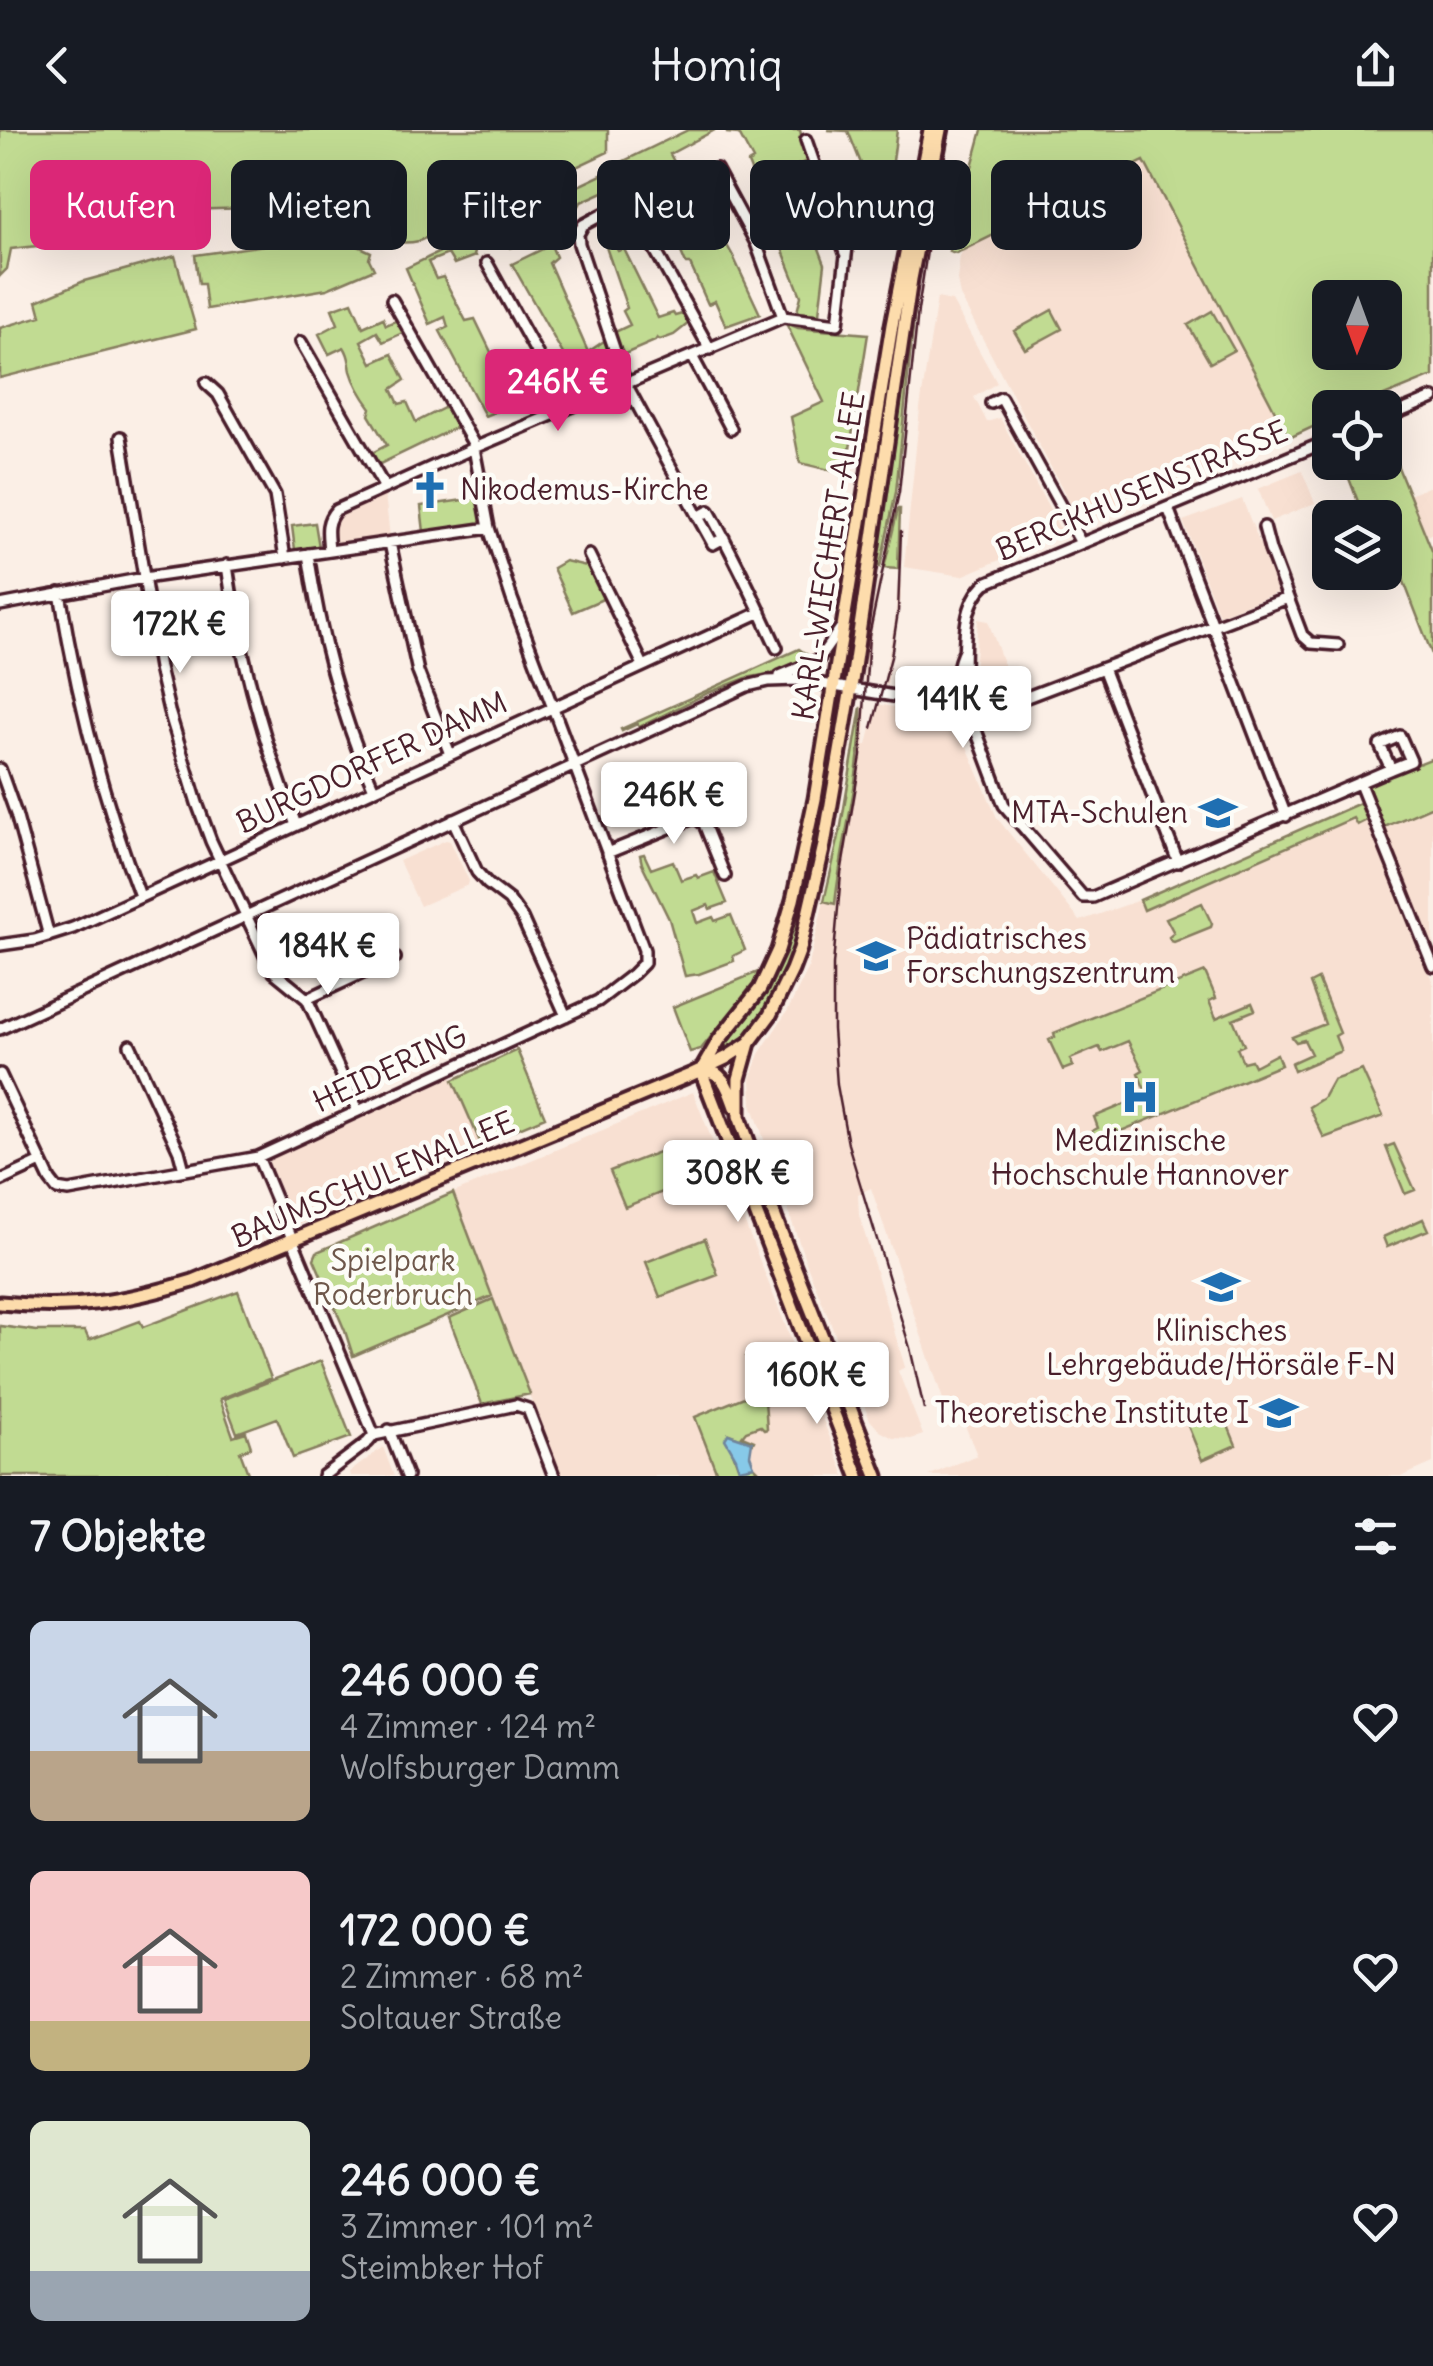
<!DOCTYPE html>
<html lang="de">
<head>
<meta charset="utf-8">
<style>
  :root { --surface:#171b24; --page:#20242c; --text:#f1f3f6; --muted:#9ea1a6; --accent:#db2777 }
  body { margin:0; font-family:Delius,sans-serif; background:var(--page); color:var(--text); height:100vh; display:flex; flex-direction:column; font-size:38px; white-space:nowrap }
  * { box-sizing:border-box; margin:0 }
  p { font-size:32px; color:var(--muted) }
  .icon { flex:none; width:55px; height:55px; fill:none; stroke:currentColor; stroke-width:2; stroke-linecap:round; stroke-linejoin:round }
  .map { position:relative; height:1346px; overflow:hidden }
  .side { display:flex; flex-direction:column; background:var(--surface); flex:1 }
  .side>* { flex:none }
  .hud { position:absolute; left:30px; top:30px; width:1375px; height:90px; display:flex; gap:20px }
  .needle { width:65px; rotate:181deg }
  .controls { position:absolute; left:1312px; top:150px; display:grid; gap:20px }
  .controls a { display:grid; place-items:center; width:90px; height:90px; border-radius:15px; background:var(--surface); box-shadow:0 10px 40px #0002; font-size:50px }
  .price { position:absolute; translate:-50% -85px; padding:0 22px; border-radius:10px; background:#fff; color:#222; font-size:32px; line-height:65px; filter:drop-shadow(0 2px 5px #0008) }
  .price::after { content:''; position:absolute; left:50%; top:60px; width:30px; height:22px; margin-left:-15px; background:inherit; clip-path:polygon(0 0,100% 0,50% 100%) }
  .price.active { background:var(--accent); color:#fff }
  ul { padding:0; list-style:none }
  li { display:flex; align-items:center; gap:30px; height:250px; padding:0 30px }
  li span { display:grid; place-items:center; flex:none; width:280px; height:200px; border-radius:15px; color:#555 }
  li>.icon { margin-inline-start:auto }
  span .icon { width:120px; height:120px; fill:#fffc; stroke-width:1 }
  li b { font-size:42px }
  h2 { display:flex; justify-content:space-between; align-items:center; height:120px; padding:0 30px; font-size:42px }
  .chip { padding:0 35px; border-radius:15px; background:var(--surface); box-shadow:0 10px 40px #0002; font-size:35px; line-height:90px }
  .chip.active { background:var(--accent); color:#fff }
  header { display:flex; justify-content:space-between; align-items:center; height:130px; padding:0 30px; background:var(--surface); font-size:45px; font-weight:600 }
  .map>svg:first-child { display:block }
  .built { fill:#f8e0d2 }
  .green { fill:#c1db92; stroke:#867d5e; stroke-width:2.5; fill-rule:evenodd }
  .water { fill:#87c9e8; stroke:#6f859c; stroke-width:2.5 }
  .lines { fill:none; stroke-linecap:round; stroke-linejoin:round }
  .minor-casing { stroke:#4a1f2b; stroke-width:16 }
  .major-casing { stroke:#4a1f2b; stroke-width:19 }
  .minor { stroke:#fdfcf7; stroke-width:9 }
  .major { stroke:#fddcac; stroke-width:11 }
  .tram { stroke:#4a1f2b; stroke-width:2.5 }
  .labels { text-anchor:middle; stroke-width:9; stroke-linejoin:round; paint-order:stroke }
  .poi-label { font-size:30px; fill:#4a1f2b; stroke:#fdfcf7; text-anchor:start }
  .street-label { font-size:30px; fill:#4a1f2b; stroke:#fdfcf7 }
  .park-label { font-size:30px; fill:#6e574a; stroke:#fdfcf7 }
</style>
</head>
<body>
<header><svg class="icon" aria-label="back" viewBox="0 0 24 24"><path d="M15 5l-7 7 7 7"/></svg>Homiq<svg class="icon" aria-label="share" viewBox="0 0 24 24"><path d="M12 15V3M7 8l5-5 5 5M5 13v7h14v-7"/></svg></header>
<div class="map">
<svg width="1433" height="1346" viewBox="0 0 1433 1346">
  <rect width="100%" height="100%" fill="#fbefe6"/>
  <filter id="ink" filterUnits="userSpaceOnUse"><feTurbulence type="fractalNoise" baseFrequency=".01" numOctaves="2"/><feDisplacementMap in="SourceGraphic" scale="20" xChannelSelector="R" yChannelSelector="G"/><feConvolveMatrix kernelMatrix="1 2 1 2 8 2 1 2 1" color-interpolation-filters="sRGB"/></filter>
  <g filter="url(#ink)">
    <path class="built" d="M1144,31L1289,308L1081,391L1078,388L960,166L957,150L960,126L963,120Z
      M937,168L952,171L997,253L974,267L987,292L1000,288L1060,399L1058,405L962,446L904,437L920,278Z
      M1302,341L1315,373L1271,391L1258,359Z
      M1433,355V403L1426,406L1409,365Z
      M385,364L390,407L334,413L331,397L335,387Z
      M1242,369L1279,462L1219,485L1183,391Z
      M879,446L881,448L871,505L866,553L863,551L865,515Z
      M898,450H901V468L887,555L883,554L895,490Z
      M978,489L988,491L1015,566L997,574H980L972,568Z
      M866,573L865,615H867L877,574L933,584L949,591L960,600L997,688L1080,791L1140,770L1361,671L1433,853V1333L1403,1346H928L977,1325L962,1288L951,1293L871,1058L858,1064L859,1085L905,1237L898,1241L923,1305L911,1309L893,1308L880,1301L870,1290L807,1135L791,1089L752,974L751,947L759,924L788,880L808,839L824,771L835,773L845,703L860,623L861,577Z
      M1433,676V827L1382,698Z
      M446,710L450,711L469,751L468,755L420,776L399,731Z
      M451,945L482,1016L296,1096L267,1028Z
      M693,962L845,1346H560L453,1063Z
      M383,1317L394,1346H351L350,1342Z"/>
    <path class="green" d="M0,0H608V22L419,111C389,118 363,101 335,90V86H314L313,76L184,80V105L38,112L37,116L11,119L7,139L0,146Z
      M688,0H715L670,24L686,55L692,53L733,126L760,184L726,196L715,171L708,174L690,134H686L649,47L629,57L620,33Z
      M726,0H800L807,31L786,40L790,43L825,134L819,184L797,182L801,166L748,33L753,30L739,4L727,3Z
      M828,0H897L891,46L864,41L848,1Z
      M982,0H1433V246L1357,277L1330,278V289L1289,308L1144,31L963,120L956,123L949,121ZM1330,168H1385V222H1330Z
      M616,38L629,73H623L616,56L581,72L579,76L530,97L534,110L510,118L503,99L488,106V111L477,116L469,108Z
      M915,95L865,431L862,426L867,387V361Z
      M335,105L371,122L369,129L374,139L327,159L207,179L204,154H199L195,125Z
      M467,109L475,126L454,134L448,124L428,132L436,149L443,147L466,191L475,189L506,253L537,240L547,260L485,286L440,201L448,197L445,187L430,194L406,138Z
      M614,114L618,121L624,119L658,188L673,183L675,186L682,184L689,193L674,205L660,210L657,208L655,211L620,226L613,203L630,195L623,181L627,178L606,117Z
      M551,115L556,127L549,133L588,222L604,211L614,232L575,245L512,134Z
      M175,126L196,199L0,248V198L41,186L37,171L84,151Z
      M352,172L363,197L383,188L386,195L397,190L405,202L383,212L377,202L361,211L372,233L392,224L405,250L392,259L399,274L407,272L416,292L448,276L457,297L378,335L370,324L387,315L369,285L371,278C362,266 355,255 351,241C349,231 350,226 344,217L329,224L319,204L338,194L332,179Z
      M915,177L896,362L880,437L876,434Z
      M1052,180L1062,199L1025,219L1014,201Z
      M1212,181L1234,220L1210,233L1188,195Z
      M783,187L789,194L798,198L868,204L846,344L800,333L791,287L824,272Z
      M1385,305L1433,423V527L1403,449L1388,450L1385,442V388L1364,387L1343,333L1385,332Z
      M478,368L483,398L424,402L421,376Z
      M898,379H900L898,439L884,438Z
      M315,393L319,417L295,420L292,396Z
      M565,431L591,437L605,468L573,482L553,438Z
      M799,519L813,529L784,541L746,548L708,563L639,597L637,594L622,601L621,599Z
      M834,575L840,576C834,607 829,638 824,668C812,746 798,887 719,926L714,924C739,896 763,869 777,834Z
      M861,577C862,644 842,708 835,774L824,771L840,702Z
      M1433,628V676L1382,698L1365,655Z
      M1360,673L1367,690L1357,695L1353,688L1144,780L1140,770Z
      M644,724L651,739L673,731L681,750L696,745L698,748L714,742L727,773L710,779L708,775L693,781L697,793L713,787L715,791L731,785L745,820L733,826L734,831L699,844L685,846L669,789L642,734L640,725Z
      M1202,773L1212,794L1211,797L1174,812L1171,811L1169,807L1174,803L1166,788Z
      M758,842L757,849L701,919L690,922L673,877Z
      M1205,842L1216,868L1209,871L1216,888L1252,873L1255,880L1233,889L1244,915L1237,918L1243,932L1251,930L1254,936L1277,924L1281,935L1097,1011L1092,1001L1098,998L1094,987L1147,965L1138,943L1143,940L1128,911L1102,922L1099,917L1070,929L1073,936L1063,940L1049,910L1055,907L1054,903Z
      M1318,849L1340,903L1335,906L1341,921L1294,941L1291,933L1311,924L1304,910L1296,912L1292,907L1325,894L1310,853Z
      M517,920L545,987L481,1014L453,950Z
      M1362,940L1383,986L1324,1008L1309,977L1323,968L1333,950Z
      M1394,1014L1415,1060L1405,1064L1386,1017Z
      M669,1018L683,1054L625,1077L610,1041Z
      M453,1063L492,1166L353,1226L345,1201L314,1129L317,1122Z
      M1423,1089L1428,1100L1387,1117L1383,1107Z
      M705,1109L718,1145L660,1167L646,1132Z
      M238,1161L271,1248L220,1269L233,1306L246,1302L251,1317L240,1322L249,1346H170L168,1342L156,1346H0V1196L37,1201H85L89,1210L140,1191L143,1197Z
      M493,1169L530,1264L482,1274L449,1188Z
      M765,1220L771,1234L765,1270L767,1299L764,1300L760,1296L746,1301L742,1306L754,1311L753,1313L729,1304L731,1317L739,1339L754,1336L758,1340L743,1346H718L695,1287L759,1261L746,1227Z
      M321,1231L351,1307L293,1328L277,1288L237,1303L224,1269Z
      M1222,1281L1236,1315L1202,1330L1188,1296Z"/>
    <path class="water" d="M728,1304L752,1312L750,1325L754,1336L739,1339L736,1328L725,1309Z"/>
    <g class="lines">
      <g class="minor-casing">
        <path id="minor" d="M806,10L845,123
          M716,39L756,113L783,187
          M832,81L858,73L872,74
          M487,133L567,278
          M783,187L838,194L852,74
          M301,212L385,358
          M692,226L731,299
          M206,253L218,264L275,365L285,428
          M991,273L1001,268L1081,413
          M1385,288L1433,268
          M121,307L159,538L169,581L197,673L211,711L270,836L274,842L307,869L358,981
          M1168,378L1286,686
          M698,387L626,254L579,114L578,104L583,95L618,76L629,77L634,82L710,219
          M1264,397L1270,420L1302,505L1311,513L1338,515
          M724,408L713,414L698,387L709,381C734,426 756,472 777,518
          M390,413L418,542L450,624
          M329,421C328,405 324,393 336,380L474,318L783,187
          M308,424C320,505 340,584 374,659
          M589,425L643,535
          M227,435C239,525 263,610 296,695
          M60,463C77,568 102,667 140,766
          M0,475L144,448L489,398
          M1103,538L1178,732
          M780,546L818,530L840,499
          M934,571C964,560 952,543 964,521
          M960,575L972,584L974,595L1004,675L1083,767H1093L1391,639L1380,615L1400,606L1411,631L1391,639
          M960,575C966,566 964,562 964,552C965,521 960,476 986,453L1330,310
          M972,584L990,581L1288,468
          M0,639L16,684L49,806
          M1360,654L1433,836
          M453,690L477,742L488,754L509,770L522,788L566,886
          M607,723L691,689H698L704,694L725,746
          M0,815L35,810L73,798L761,482
          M307,869L395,828
          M0,899L747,556L768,551L798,550L954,576L960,575
          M130,915L179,1021L184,1040
          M0,944L50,1050L57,1059L69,1061L258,1027L598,871L633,844L644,833V820L512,469L489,398L473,313L392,170
          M258,1027L374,1305L368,1312L323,1346
          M0,1051L41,1032
          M389,1300L407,1346
          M374,1305L516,1275L528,1279L554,1346"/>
      </g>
      <g class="major-casing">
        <path id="major" d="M705,941C724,941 729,961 735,977
          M0,1173C73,1180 124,1172 193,1151L690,945L726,928L749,913
          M858,1346L701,941L719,910L760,859L778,820L793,770L815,669L892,195L930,0
          M877,1346L776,1090L739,986V949L749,913L770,885L792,840L800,819L824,715L851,558L911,149L940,0"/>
      </g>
      <use href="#minor" class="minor"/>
      <use href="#major" class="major"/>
      <path class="tram" d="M872,598L891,527L898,482L901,401
        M924,1279L910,1218L848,1014L837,955L833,899V835L841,744L861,626L869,506L899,362L918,180L929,108L950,0"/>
    </g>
  </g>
  <defs>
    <g id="church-bare" transform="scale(3)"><path d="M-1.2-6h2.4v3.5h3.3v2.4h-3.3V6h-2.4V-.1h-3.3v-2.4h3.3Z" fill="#1f6fb2" stroke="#fdfcf7" stroke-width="2.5" paint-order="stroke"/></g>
    <g id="university-bare" transform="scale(3)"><path d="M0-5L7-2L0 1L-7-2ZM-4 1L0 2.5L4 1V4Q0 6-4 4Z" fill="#1f6fb2" stroke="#fdfcf7" stroke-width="2.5" paint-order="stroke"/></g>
    <g id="hospital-bare" transform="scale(3)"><path d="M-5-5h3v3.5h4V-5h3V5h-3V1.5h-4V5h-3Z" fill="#1f6fb2" stroke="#fdfcf7" stroke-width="2.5" paint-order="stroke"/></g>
  </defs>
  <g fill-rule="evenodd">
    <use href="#church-bare" x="430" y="360"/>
    <use href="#university-bare" x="1218" y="683"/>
    <use href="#university-bare" x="876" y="826"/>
    <use href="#hospital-bare" x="1140" y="967"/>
    <use href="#university-bare" x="1221" y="1157"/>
    <use href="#university-bare" x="1279" y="1283"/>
  </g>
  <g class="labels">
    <g class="poi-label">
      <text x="460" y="370">Nikodemus-Kirche</text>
      <text x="1188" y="693" text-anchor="end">MTA-Schulen</text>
      <text x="906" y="819">Pädiatrisches<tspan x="906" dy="34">Forschungszentrum</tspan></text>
      <text x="1140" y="1021" text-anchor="middle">Medizinische<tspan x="1140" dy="34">Hochschule Hannover</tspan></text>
      <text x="1221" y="1211" text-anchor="middle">Klinisches<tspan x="1221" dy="34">Lehrgebäude/Hörsäle F-N</tspan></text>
      <text x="1249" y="1293" text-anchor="end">Theoretische Institute I</text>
    </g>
    <g class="street-label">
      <text transform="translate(1142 361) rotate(-23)" y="10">BERCKHUSENSTRASSE</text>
      <text transform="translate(829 426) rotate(-81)" y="10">KARL-WIECHERT-ALLEE</text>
      <text transform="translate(372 633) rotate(-25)" y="10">BURGDORFER DAMM</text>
      <text transform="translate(390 939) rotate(-25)" y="10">HEIDERING</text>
      <text transform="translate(373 1050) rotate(-23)" y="10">BAUMSCHULENALLEE</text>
    </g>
    <g class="park-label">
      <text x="393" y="1141">Spielpark<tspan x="393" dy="34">Roderbruch</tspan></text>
    </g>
  </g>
</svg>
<div class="controls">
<a><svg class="needle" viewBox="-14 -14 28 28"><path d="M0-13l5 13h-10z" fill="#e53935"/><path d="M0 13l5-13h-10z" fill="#9ea1a6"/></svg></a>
<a><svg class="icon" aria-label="locate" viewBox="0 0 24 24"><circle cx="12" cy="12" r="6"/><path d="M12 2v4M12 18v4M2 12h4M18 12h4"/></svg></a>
<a><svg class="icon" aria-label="layers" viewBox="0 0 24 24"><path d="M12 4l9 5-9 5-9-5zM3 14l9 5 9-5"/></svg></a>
</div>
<b class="price active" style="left:558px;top:304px">246K €</b>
<b class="price" style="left:180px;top:546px">172K €</b>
<b class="price" style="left:963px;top:621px">141K €</b>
<b class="price" style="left:674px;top:717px">246K €</b>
<b class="price" style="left:328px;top:868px">184K €</b>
<b class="price" style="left:738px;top:1095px">308K €</b>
<b class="price" style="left:817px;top:1297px">160K €</b>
<div class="hud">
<a class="chip active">Kaufen</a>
<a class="chip">Mieten</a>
<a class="chip">Filter</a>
<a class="chip">Neu</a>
<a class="chip">Wohnung</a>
<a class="chip">Haus</a>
</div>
</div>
<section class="side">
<h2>7 Objekte<svg class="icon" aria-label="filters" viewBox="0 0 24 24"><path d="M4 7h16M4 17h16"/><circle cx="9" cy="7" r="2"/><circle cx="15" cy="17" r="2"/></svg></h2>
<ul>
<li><span style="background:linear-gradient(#c9d6e8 65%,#b9a48a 0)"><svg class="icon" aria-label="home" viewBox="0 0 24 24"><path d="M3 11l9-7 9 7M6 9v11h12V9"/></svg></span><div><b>246 000 €</b><p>4 Zimmer · 124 m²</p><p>Wolfsburger Damm</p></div><svg class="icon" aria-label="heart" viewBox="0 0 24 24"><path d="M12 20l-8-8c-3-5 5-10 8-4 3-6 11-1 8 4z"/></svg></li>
<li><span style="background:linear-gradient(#f6c9c9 75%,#c2b280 0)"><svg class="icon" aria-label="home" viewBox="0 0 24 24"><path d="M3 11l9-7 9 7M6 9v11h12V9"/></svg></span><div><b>172 000 €</b><p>2 Zimmer · 68 m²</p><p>Soltauer Straße</p></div><svg class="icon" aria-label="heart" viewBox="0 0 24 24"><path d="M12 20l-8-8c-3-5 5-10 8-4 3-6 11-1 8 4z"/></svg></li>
<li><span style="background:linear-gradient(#dfe7d0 75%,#9aa5b1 0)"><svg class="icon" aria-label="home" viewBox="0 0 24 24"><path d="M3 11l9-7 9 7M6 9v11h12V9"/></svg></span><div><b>246 000 €</b><p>3 Zimmer · 101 m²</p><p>Steimbker Hof</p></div><svg class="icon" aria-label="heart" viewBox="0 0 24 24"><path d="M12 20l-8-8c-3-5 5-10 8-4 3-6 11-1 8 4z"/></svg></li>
</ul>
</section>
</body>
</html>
